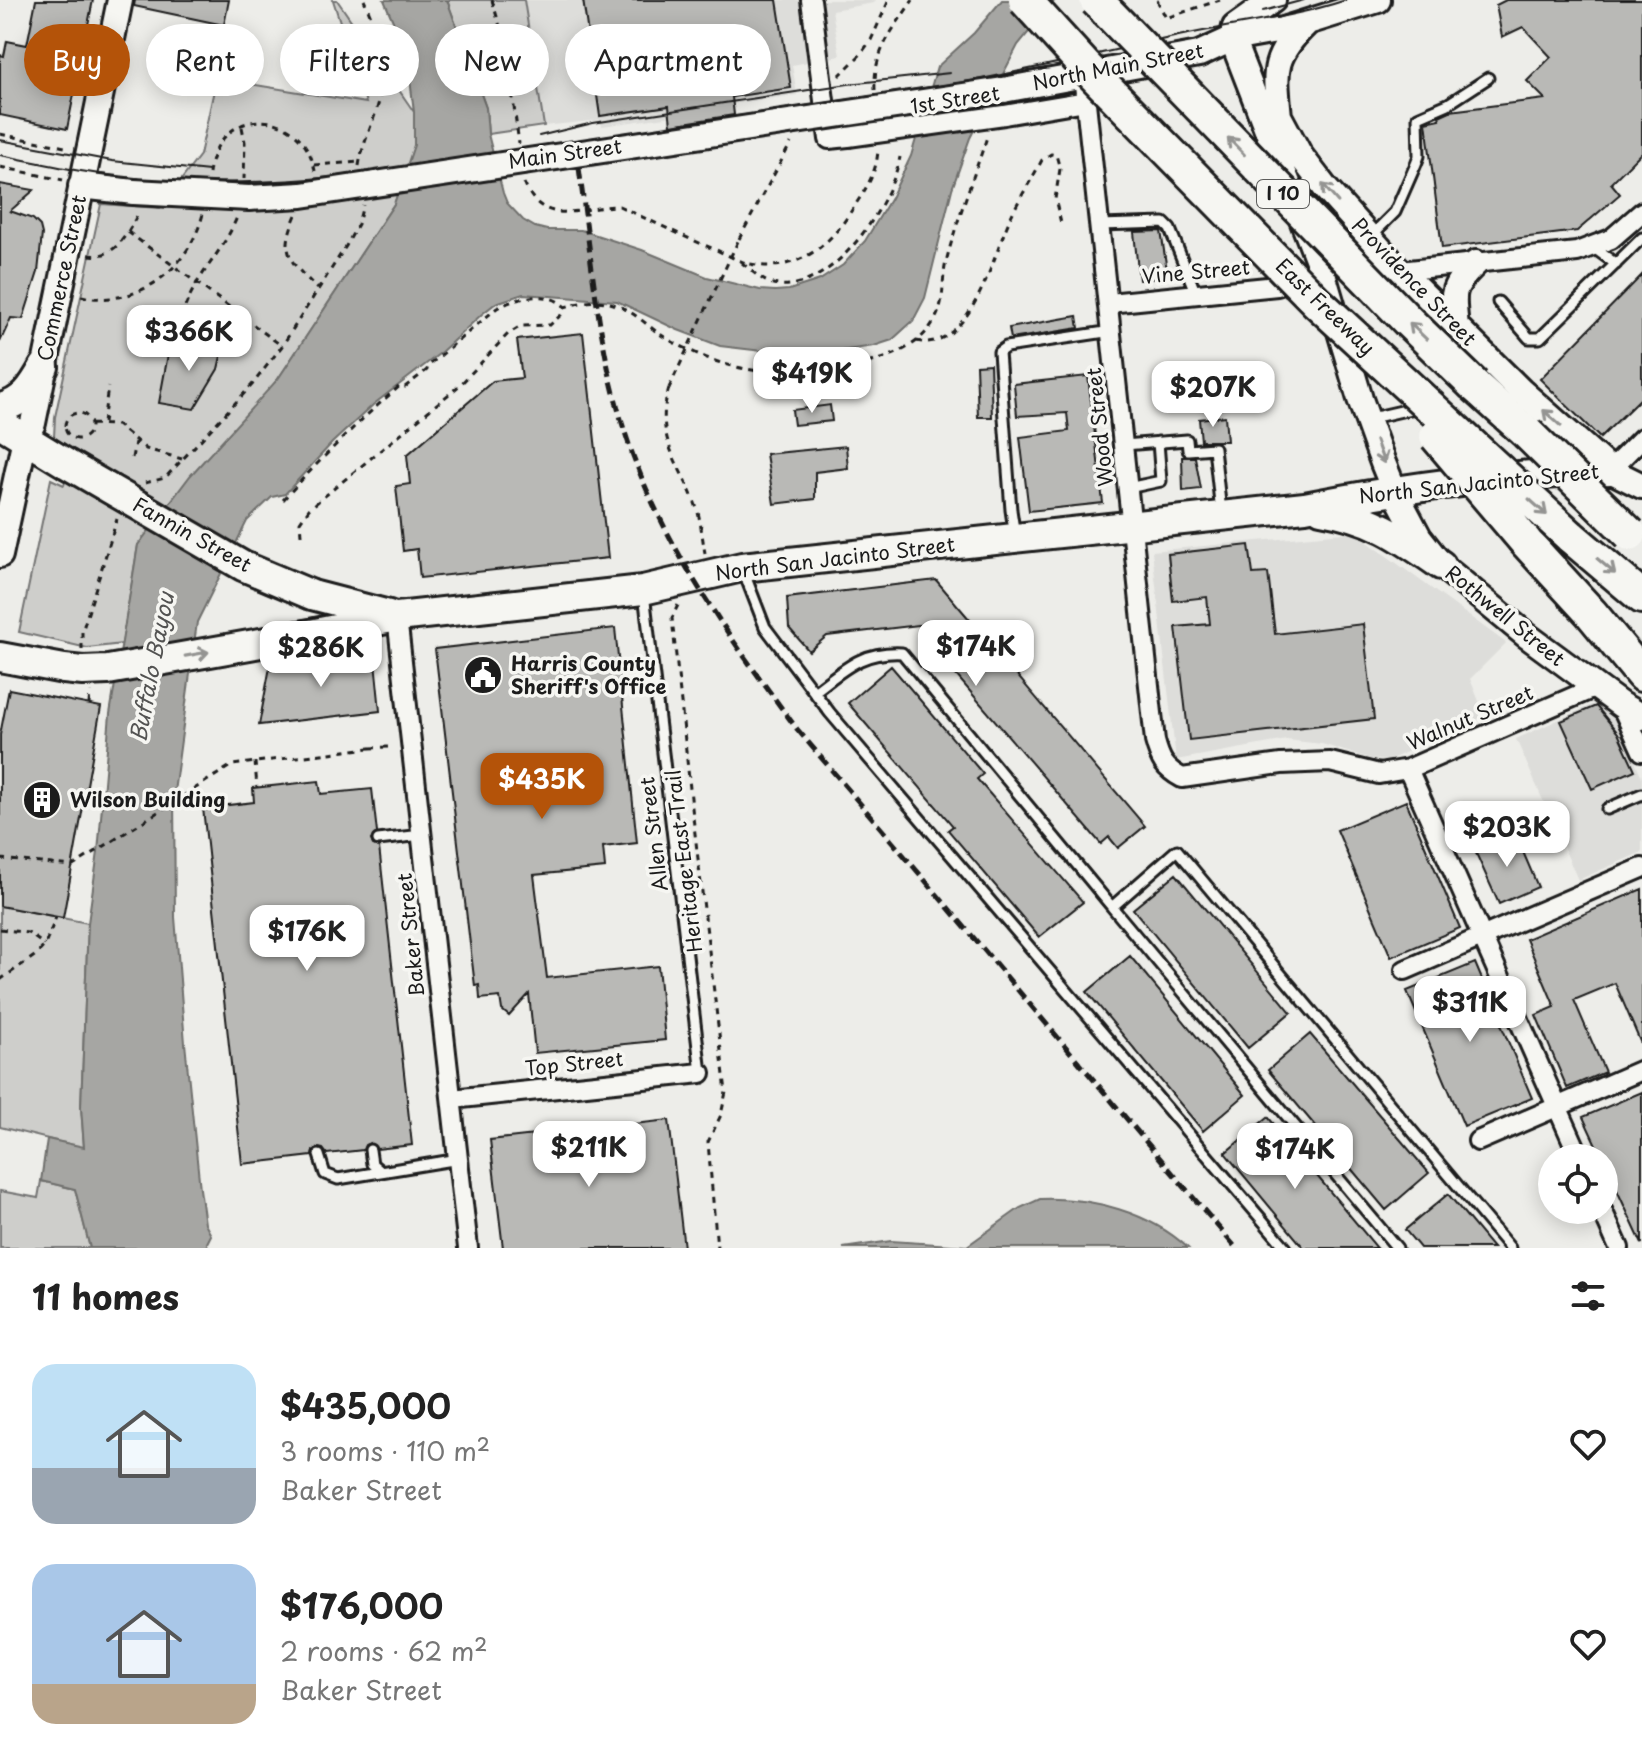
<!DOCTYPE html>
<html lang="en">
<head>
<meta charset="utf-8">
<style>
  :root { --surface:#fff; --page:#f2f2f2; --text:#222; --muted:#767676; --accent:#b45309 }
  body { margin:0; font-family:"Playpen Sans",sans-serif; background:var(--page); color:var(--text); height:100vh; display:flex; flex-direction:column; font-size:30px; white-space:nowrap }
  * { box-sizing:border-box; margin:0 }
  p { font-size:26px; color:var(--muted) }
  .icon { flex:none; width:44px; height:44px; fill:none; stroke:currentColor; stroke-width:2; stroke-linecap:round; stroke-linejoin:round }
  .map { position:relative; height:1248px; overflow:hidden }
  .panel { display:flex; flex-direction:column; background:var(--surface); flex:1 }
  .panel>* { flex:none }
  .top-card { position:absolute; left:24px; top:24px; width:800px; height:72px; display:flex; gap:16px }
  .buttons { position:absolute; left:1538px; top:1144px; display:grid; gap:16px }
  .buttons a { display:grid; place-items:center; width:80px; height:80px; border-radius:50%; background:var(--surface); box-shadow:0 4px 20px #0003; font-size:40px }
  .price { position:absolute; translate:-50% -68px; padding:0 18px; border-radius:16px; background:#fff; color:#222; font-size:26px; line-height:52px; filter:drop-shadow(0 2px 4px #0008) }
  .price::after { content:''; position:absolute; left:50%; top:48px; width:24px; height:18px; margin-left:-12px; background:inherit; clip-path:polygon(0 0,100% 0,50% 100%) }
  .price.current { background:var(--accent); color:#fff }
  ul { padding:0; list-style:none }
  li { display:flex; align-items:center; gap:24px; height:200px; padding:0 32px }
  li span { display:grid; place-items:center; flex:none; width:224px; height:160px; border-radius:24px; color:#555 }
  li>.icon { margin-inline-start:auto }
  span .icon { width:96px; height:96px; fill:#fffc; stroke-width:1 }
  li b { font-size:34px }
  h2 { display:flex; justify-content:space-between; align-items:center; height:96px; padding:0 32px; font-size:34px }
  .tag { padding:0 28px; border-radius:36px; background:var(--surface); box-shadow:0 4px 20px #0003; font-size:28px; line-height:72px }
  .tag.current { background:var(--accent); color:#fff }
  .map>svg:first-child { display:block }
  .built { fill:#ddddda }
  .green { fill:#cececb; stroke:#757574; stroke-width:2 }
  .water { fill:#a6a6a3; stroke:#6f6f6d; stroke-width:2 }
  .building { fill:#b9b9b6; stroke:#1c1c1c; stroke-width:2 }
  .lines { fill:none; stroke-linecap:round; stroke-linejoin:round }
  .lane-casing { stroke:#1c1c1c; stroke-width:15 }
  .street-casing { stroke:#1c1c1c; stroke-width:24 }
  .secondary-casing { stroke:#1c1c1c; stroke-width:30 }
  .primary-casing { stroke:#1c1c1c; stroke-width:34 }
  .highway-casing { stroke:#1c1c1c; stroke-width:38 }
  .path { stroke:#1c1c1c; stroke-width:3; stroke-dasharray:6 6; stroke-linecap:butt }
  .lane { stroke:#f6f6f2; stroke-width:9 }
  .street { stroke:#f6f6f2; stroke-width:18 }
  .secondary { stroke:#f6f6f2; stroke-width:24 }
  .primary { stroke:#f6f6f2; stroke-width:28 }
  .highway { stroke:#f6f6f2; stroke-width:32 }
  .tram { stroke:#1c1c1c; stroke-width:2 }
  .rail { stroke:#1c1c1c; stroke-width:5; stroke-dasharray:12 6; stroke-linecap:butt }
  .street-bridge-casing { stroke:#1c1c1c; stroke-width:24; stroke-linecap:butt }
  .secondary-bridge-casing { stroke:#1c1c1c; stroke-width:30; stroke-linecap:butt }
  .primary-bridge-casing { stroke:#1c1c1c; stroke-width:34; stroke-linecap:butt }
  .highway-bridge-casing { stroke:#1c1c1c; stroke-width:38; stroke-linecap:butt }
  .path-bridge { stroke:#1c1c1c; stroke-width:3; stroke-dasharray:6 6; stroke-linecap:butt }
  .street-bridge { stroke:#f6f6f2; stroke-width:18 }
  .secondary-bridge { stroke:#f6f6f2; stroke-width:24 }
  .primary-bridge { stroke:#f6f6f2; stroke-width:28 }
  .highway-bridge { stroke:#f6f6f2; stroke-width:32 }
  .oneway { stroke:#949492 }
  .labels { text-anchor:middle; stroke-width:7; stroke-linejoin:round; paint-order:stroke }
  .shield { fill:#f6f6f2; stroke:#5d5d5c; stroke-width:2 }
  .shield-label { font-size:18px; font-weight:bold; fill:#1c1c1c }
  .street-label { font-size:20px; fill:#1c1c1c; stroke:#f6f6f2 }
  .poi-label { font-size:20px; font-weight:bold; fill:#1c1c1c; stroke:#f6f6f2; text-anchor:start }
  .water-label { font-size:22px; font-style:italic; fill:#535352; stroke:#f6f6f2 }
</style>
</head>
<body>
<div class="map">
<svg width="1642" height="1248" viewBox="0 0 1642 1248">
  <rect width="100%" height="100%" fill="#edede9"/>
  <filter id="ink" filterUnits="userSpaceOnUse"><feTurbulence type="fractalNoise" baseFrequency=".0125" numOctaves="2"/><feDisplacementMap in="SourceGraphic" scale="16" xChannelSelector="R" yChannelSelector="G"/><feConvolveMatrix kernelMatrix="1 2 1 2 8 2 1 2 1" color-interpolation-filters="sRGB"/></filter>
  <g filter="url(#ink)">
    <path class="built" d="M524,0H876L874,3L832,10L840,56L792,65L797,95L723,105V109L602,126L600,120L544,126Z
      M1354,532L1506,643L1470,679L1485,716L1387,761L1370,759L1322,744L1287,740L1176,760L1152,551Z
      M1598,702L1617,721L1642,777V852L1578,880L1516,739Z"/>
    <path class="green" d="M333,0H337L414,112L415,145L394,204L278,379L138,545L122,644L87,648L19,632L51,479L64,485L75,452L54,437L55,417L101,204L160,208L200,155L215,85L231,81L366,103Z
      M447,0H524L544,126L488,134L486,108Z
      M0,906L88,923L81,1107L84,1148L0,1127Z
      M41,1181L75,1189L90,1248H0V1191L38,1198Z"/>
    <path class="water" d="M384,0H447L486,108L488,134L503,193L507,203L523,220L535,227L547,230H581L642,250L707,277L760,290L775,291L789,290L820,280L843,265L865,241L891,198L911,156L937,67L974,33L1002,0H1055L1018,45L970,138L952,189L925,298L913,321L892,340L874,346L806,356L720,346L678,330L617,301L523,294L496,303L482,314L439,354L374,404L332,443L285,494L272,497L247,521L197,622L174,792L175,917L185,1043L200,1189L205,1224L211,1235L207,1243L208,1248H90L75,1189L41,1181L47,1139L84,1147L81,1107L88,923L98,852L110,714L138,545L190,476L278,379L394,204L414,145V112L407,54Z
      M1040,1199C1092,1197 1149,1212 1188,1248H843L891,1241L967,1246L1020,1208Z"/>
    <path class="building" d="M36,0H93L67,129L0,115V55L4,56L7,41L27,45Z
      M135,0H229L224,25L134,6Z
      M583,0H777L791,88L732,97L734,115L671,125L669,106L600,116Z
      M1506,0H1642V152L1611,183L1620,194L1577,231L1442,248L1426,122L1440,119L1439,116L1450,111L1545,99L1527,81L1551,57L1523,27L1502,37L1496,5Z
      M0,184L34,190L10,211L33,219L40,226L42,234L38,272L23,319L11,318L0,342Z
      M1161,231L1168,277L1139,280L1134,232Z
      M1642,275V397L1600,438L1540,379Z
      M1077,316L1079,328L1011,339L1009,328Z
      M583,333L608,558L420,578L417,549L403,551L396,486L410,484L407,455L493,381L522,378L517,340Z
      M171,338L223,348L218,369L194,409L159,403Z
      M990,364L992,417H978L976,365Z
      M1088,376L1103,503L1029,511L1020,437L1069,431L1067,413L1017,416L1014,384Z
      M830,405L832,421L794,425L792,410Z
      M1225,416L1227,441H1201L1199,419Z
      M846,446L848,468L815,472V499L774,504L766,454Z
      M1182,457H1195L1201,489L1183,491Z
      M1249,545L1253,574L1268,573L1275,634L1363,624L1374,719L1189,740L1176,627L1210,624L1207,597L1173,601L1168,554Z
      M936,580L1145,826L1118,848L1109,837L1101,844L944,661L952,654L927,624L827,636L809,651L789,628L787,598Z
      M615,628L637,843L603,847L605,868L534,875L547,978L658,966L665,1040L535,1053L529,994L509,1016L502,1010L500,997L480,999L479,985L475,986L435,649Z
      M374,652L380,711L259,725L270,667Z
      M891,666L983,774L977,779L1083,902L1039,937L948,830L953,826L848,703Z
      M9,689L101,707L63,918L0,906V735Z
      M1596,706L1618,733L1635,770L1592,789L1561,721Z
      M319,781L321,794L372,789L377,833L371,840L373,845L379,847L412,1145L377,1149L370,1143L365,1145L363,1150L327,1154L323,1149L318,1148L313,1151L312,1156L242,1164L203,808L254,802L253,788Z
      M1406,801L1460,928L1391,957L1337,830Z
      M1515,833L1538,887L1499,904L1475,851Z
      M1176,874L1291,1012L1248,1048L1133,909Z
      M1642,889V1046L1615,983L1574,1000L1605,1072L1567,1088L1536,1015L1555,1007L1526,939Z
      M1130,956L1245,1095L1203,1131L1087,992Z
      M1475,963L1532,1098L1464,1126L1407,991Z
      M1310,1034L1429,1173L1386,1210L1268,1070Z
      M1642,1092V1244L1583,1117Z
      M1268,1117L1377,1248H1304L1225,1153Z
      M669,1120L684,1248H503L490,1140Z
      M1448,1194L1493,1248H1420L1405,1230Z"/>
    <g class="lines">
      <g class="lane-casing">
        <path id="lane" d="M1100,225L1164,223L1170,229L1196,294
          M1372,235L1395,212L1416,164L1419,156L1418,117L1448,104L1488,78
          M1594,248L1616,264
          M1498,302L1529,338H1540L1642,238
          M1367,419L1419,407
          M1124,445L1187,440L1188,450L1214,448L1221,512
          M1128,488L1161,481L1158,442
          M1015,536L1011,510L999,352L1006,347L1112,331
          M743,570L765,627L830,713L1286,1248
          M644,593L701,1073
          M814,692C845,669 861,651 902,653L1112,907L1177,850L1510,1248
          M1607,809L1642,794
          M378,840L422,835
          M1112,907L1397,1248
          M370,1150L372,1164L379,1170
          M319,1155L325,1174L338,1179L459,1159"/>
      </g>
      <g class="street-casing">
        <path id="street" d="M811,0L829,139L848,137
          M1083,75L1155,741C1160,760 1164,768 1182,778L1281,764L1330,762L1379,774L1408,769L1596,687
          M1004,115L1086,101
          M1400,271L1577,252L1611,239L1642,212
          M1109,303L1277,286L1301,279
          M1610,470L1642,438
          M397,617L468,1248
          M1621,705L1642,751
          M1408,769L1580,1158
          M1405,970L1642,868
          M452,1099L701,1073
          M1478,1141L1642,1070
          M1602,1210L1619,1248"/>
      </g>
      <g class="secondary-casing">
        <path id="secondary" d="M1232,39L1322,271L1360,399L1383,463L1394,490L1419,537L1441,565L1526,635L1621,705L1642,717
          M1232,39L1235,27L1273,0
          M1003,90L1199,54L1232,39L1282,30L1378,0
          M1272,103L1300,155L1326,189L1400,271L1521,391L1610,470L1642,486
          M1279,117C1275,72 1271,58 1305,25
          M81,186L134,192
          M1456,326C1452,292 1450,288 1476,263
          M0,555L25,438L33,423L120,0"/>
      </g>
      <g class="primary-casing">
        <path id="primary" d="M0,408C23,403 33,387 44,367
          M0,423L67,464
          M1321,509C1374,518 1398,535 1441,565
          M312,595L389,615
          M300,636L397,617L643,590L742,567L1305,507C1405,487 1507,474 1610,470
          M0,657L64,669"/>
      </g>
      <g class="highway-casing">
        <path id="highway" d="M1474,385L1527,433
          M1570,536L1642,597
          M1525,541L1591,613L1642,675"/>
      </g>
      <path class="path" d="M492,0L506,47L519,144
        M1157,0L1166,18L1220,0
        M839,76L860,55L871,40L889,0
        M875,90C873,51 893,30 913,0
        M242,127L245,142L244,179
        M0,134L70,148
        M314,165L360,162
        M359,166C362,145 372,126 378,105C388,70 379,32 364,0
        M0,167L63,180
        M209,174C216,105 302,103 315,171
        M524,183C544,230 581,206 619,206C649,220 678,234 709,247C720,251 732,258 743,262C788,276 824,252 848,216C862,194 877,176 878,149
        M296,215C279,254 290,262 318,289
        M128,232L282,346
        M739,239L791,143
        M89,255C116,259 128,232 139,212
        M742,263C750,269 763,282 773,284C831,297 891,205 900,157
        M81,296C139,309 189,268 203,214
        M179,330C187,281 220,260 237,217
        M916,341C970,353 993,257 1009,221C1018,200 1031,181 1042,160L1051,154L1056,155L1060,169L1055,199L1061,223
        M669,388C654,437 678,460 695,503C701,519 702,537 705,553
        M65 426a13 13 0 1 1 26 0a13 13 0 1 1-26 0Z
        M103,423L108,387
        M91,424L117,425L146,449L182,459
        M132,458L135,442
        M145,483L165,478L252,385L282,346L346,246L358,224L363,205
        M283,500C320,460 358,421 400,386L405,387L427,370L428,366L497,308C516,298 548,289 565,307
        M301,535L300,522L309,509L460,385L508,334L521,326L550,325L561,315L565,307C605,294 622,304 653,329C667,340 686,349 702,356C751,377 811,377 864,364C891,357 919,347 934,321C946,302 941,282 946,262C957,219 974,176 988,134
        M678,605L672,618L693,817L726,1092L721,1115L708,1142L717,1248
        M82,650V632L117,519
        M89,704L90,692
        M370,748L388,747
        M255,762L257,788
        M0,929L28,933L45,945
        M0,980L36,955L45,945L56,917"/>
      <use href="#lane" class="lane"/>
      <use href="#street" class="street"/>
      <use href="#secondary" class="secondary"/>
      <use href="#primary" class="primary"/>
      <use href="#highway" class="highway"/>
      <path class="tram" d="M1263,11L1304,0
        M539,136L593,123L848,84L950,73
        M0,140L112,161L209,171
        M0,155C46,164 93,175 140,179C204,185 268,183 332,177L965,82C1035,69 1104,52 1174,37C1233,24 1288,19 1346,0"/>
      <path class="rail" d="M579,168C593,269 600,376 639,471C677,566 737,648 797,729L1236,1248"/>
      <g class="street-bridge-casing">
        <path id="street-bridge" d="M848,137L1004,115"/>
      </g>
      <g class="secondary-bridge-casing">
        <path id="secondary-bridge" d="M134,192L249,198L302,195L1003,90"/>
      </g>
      <g class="primary-bridge-casing">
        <path id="primary-bridge" d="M67,464L243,566L312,595
          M64,669L83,671L108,670L300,636"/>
      </g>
      <g class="highway-bridge-casing">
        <path id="highway-bridge" d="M1025,0L1086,67L1317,302L1570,536
          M1096,0L1408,321L1474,385
          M1527,433L1630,534
          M1436,436L1525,541"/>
      </g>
      <path class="path-bridge" d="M669,388L739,239
        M0,859L73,866L232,765L370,748"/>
      <use href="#street-bridge" class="street-bridge"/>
      <use href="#secondary-bridge" class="secondary-bridge"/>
      <use href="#primary-bridge" class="primary-bridge"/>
      <use href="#highway-bridge" class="highway-bridge"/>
    </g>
    <defs><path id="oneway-shaft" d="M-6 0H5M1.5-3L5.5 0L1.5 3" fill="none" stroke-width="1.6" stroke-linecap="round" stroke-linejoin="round" transform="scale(2)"/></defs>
    <g class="oneway">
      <use href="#oneway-shaft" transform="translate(1236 146) rotate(-134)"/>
      <use href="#oneway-shaft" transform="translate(1330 193) rotate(-131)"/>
      <use href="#oneway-shaft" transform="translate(1418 331) rotate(-136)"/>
      <use href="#oneway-shaft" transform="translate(1552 418) rotate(-138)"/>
      <use href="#oneway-shaft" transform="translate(1380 452) rotate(70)"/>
      <use href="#oneway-shaft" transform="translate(1538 507) rotate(42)"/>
      <use href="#oneway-shaft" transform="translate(1606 566) rotate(40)"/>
      <use href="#oneway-shaft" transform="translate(197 654) rotate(-10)"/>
    </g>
  </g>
  <defs>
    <g id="civic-disc" transform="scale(2)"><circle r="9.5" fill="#1c1c1c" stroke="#f6f6f2"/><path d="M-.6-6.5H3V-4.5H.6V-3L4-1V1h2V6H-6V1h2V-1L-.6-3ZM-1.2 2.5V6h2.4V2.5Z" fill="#fff"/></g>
    <g id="building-disc" transform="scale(2)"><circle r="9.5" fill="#1c1c1c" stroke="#f6f6f2"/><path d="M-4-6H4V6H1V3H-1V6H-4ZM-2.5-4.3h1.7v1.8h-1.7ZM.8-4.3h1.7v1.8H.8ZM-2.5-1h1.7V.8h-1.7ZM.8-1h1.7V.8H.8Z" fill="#fff"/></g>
  </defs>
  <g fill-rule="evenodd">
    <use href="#civic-disc" x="483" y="675"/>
    <use href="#building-disc" x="42" y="800"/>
  </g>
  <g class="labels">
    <rect class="shield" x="1257" y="180" width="52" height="28" rx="6"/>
    <g class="shield-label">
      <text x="1283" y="200">I 10</text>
    </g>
    <g class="street-label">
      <text transform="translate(1118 67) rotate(-11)" y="7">North Main Street</text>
      <text transform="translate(955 100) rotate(-9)" y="7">1st Street</text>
      <text transform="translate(565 154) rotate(-8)" y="7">Main Street</text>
      <text transform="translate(1196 272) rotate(-5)" y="7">Vine Street</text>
      <text transform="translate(62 278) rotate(-78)" y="7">Commerce Street</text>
      <text transform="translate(1414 282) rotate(46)" y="7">Providence Street</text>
      <text transform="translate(1325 307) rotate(44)" y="7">East Freeway</text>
      <text transform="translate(1100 427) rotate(-96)" y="7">Wood Street</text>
      <text transform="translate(1479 484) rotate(-6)" y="7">North San Jacinto Street</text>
      <text transform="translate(192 535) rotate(29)" y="7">Fannin Street</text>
      <text transform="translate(835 559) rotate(-7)" y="7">North San Jacinto Street</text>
      <text transform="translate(1505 616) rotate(39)" y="7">Rothwell Street</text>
      <text transform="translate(1470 718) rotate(-23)" y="7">Walnut Street</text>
      <text transform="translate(654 834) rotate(-97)" y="7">Allen Street</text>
      <text transform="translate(684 861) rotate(-97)" y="7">Heritage East Trail</text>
      <text transform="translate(411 935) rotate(-96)" y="7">Baker Street</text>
      <text transform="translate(574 1064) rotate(-6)" y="7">Top Street</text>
    </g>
    <g class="poi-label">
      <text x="511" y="671">Harris County<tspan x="511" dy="23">Sheriff's Office</tspan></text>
      <text x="70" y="807">Wilson Building</text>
    </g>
    <g class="water-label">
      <text transform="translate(152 667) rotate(-79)" y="8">Buffalo Bayou</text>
    </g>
  </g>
</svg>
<div class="buttons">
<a><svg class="icon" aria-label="locate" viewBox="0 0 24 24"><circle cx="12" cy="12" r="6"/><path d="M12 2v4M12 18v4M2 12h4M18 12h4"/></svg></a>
</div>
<b class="price" style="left:189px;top:373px">$366K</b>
<b class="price" style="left:812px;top:415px">$419K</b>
<b class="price" style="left:1213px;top:429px">$207K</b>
<b class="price" style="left:976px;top:688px">$174K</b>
<b class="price" style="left:321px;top:689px">$286K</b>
<b class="price current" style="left:542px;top:821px">$435K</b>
<b class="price" style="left:1507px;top:869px">$203K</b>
<b class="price" style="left:307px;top:973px">$176K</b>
<b class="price" style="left:1470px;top:1044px">$311K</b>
<b class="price" style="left:589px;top:1189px">$211K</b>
<b class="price" style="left:1295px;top:1191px">$174K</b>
<div class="top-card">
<a class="tag current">Buy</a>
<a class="tag">Rent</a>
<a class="tag">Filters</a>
<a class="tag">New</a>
<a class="tag">Apartment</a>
</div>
</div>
<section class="panel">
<h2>11 homes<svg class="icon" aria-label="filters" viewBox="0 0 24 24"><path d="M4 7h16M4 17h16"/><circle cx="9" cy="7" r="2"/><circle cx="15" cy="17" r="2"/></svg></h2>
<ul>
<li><span style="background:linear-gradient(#bfe0f5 65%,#9aa5b1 0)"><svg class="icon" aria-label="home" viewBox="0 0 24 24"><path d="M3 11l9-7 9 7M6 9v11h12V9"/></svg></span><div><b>$435,000</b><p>3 rooms · 110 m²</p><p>Baker Street</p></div><svg class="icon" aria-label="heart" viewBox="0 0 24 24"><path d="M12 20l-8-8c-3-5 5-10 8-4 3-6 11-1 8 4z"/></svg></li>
<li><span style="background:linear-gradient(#a9c7e8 75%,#b9a48a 0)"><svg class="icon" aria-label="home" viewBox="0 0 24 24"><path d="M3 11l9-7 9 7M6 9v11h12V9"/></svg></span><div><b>$176,000</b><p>2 rooms · 62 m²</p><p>Baker Street</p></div><svg class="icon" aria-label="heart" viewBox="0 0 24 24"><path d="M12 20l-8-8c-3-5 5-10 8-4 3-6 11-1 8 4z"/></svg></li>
</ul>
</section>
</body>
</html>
